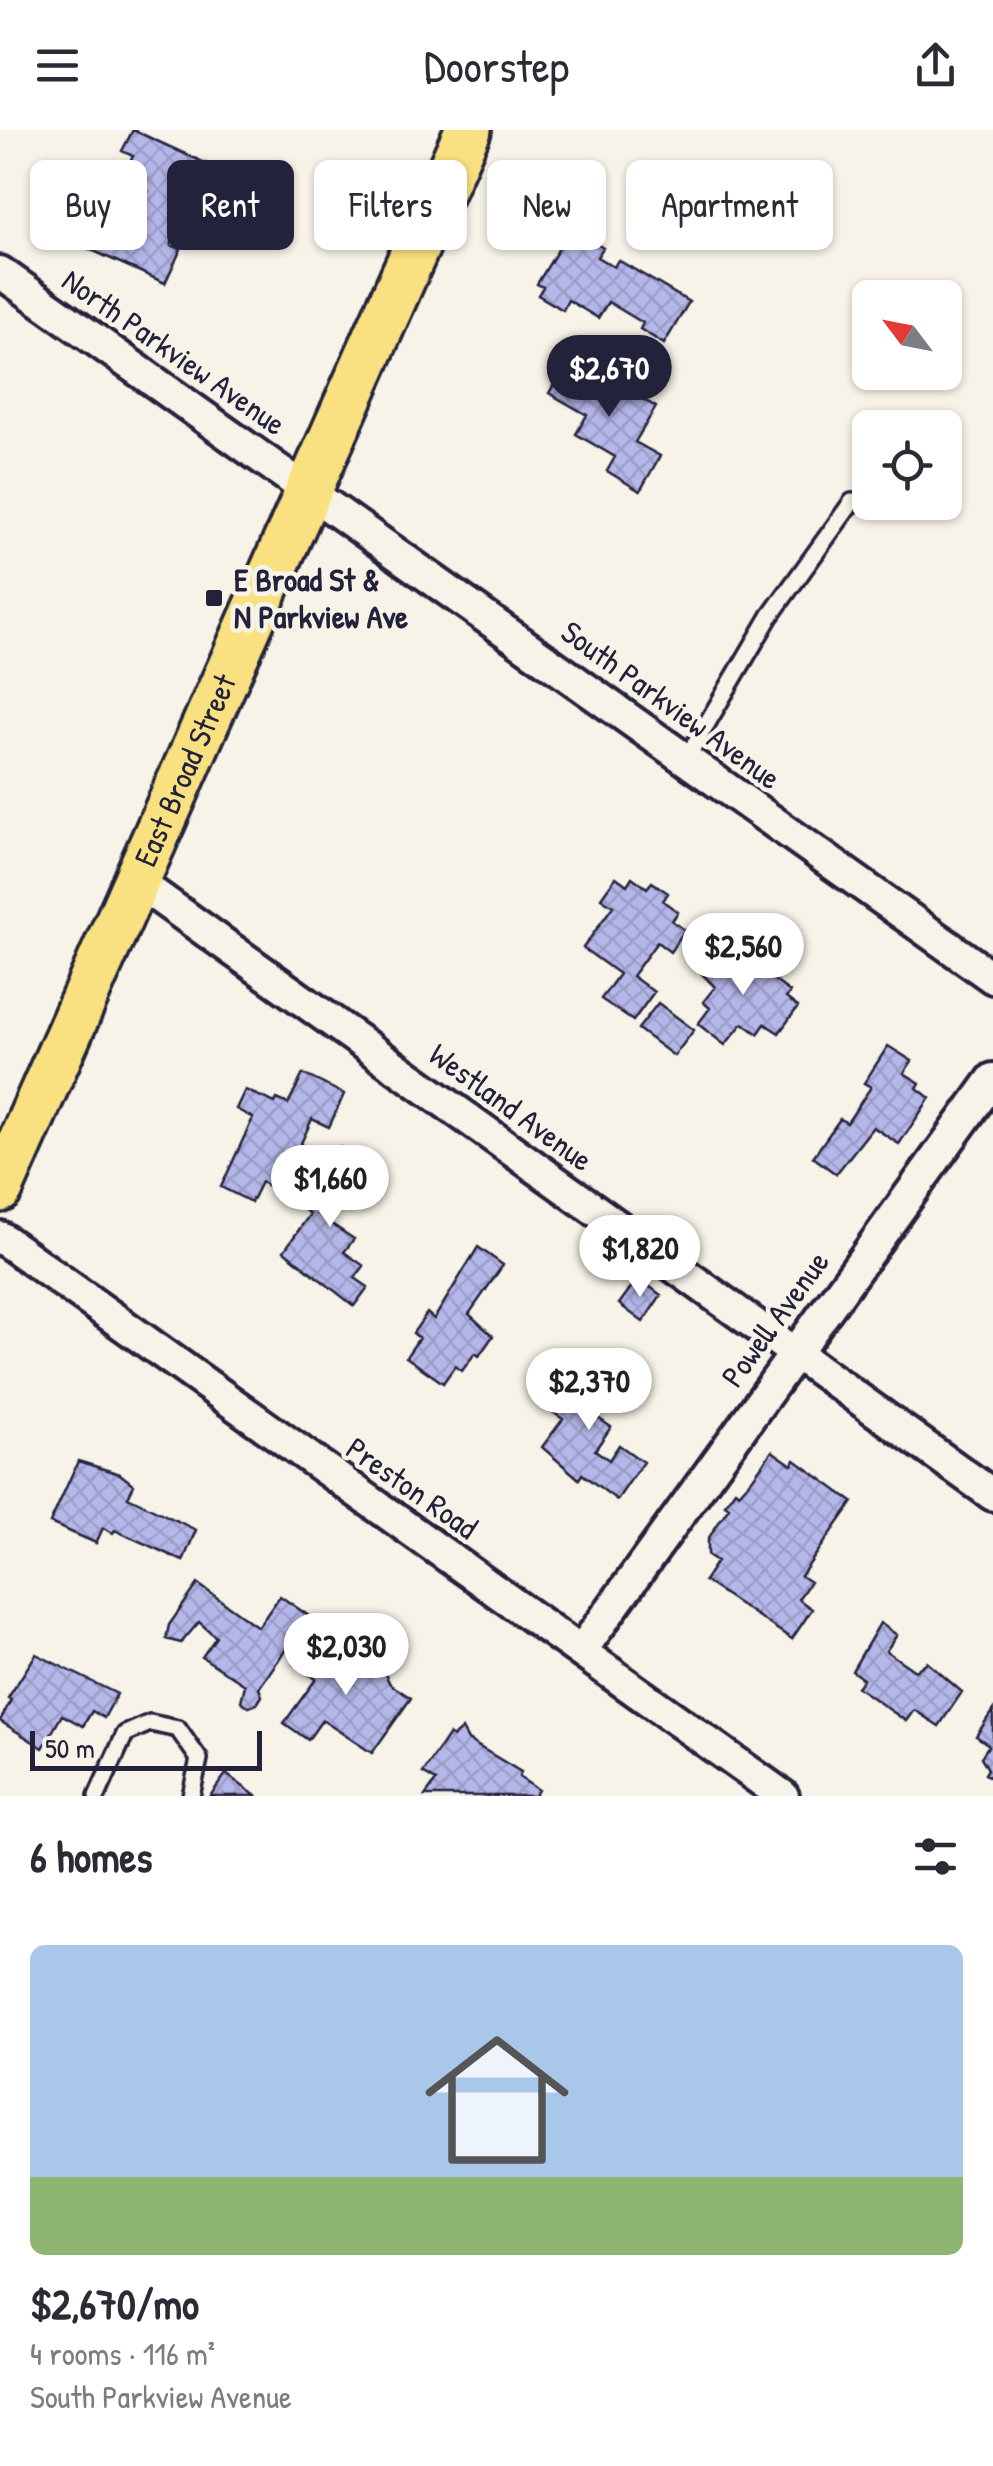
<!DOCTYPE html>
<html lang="en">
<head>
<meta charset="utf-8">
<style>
  :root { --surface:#fff; --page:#f7f7f7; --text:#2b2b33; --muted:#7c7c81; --accent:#22223b }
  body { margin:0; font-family:"Patrick Hand",sans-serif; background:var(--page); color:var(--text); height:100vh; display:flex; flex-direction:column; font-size:38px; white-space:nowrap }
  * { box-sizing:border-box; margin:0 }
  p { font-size:32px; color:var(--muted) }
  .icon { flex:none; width:55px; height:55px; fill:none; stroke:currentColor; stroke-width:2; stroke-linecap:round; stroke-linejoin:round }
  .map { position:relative; height:1666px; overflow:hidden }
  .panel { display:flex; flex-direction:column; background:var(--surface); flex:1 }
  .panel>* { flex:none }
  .hud { position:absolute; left:30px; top:30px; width:935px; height:90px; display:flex; gap:20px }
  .needle { width:65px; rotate:302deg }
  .tools { position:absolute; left:852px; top:150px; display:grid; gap:20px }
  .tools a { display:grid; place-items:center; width:110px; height:110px; border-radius:15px; background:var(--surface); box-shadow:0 2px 8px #0004; font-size:50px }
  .scale { position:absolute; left:30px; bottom:25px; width:232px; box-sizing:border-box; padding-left:10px; border:5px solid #22223b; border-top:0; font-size:28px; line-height:35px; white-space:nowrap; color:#22223b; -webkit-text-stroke:8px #f7f3e8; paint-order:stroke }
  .price { position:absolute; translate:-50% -85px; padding:0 22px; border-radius:35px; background:#fff; color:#222; font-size:32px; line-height:65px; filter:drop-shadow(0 2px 5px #0008) }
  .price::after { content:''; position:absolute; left:50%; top:60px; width:30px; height:22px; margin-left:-15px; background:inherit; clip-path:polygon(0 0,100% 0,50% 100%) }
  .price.selected { background:var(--accent); color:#fff }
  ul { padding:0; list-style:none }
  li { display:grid; align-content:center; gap:20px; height:530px; padding:0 30px }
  li span { display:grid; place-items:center; height:310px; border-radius:15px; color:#555 }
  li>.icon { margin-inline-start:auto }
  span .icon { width:180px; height:180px; fill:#fffc; stroke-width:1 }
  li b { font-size:42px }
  h2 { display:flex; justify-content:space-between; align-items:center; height:120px; padding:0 30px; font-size:42px }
  .pill { padding:0 35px; border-radius:15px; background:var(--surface); box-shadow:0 2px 8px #0004; font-size:35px; line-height:90px }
  .pill.selected { background:var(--accent); color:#fff }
  header { display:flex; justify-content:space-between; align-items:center; height:130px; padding:0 30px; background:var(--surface); font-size:45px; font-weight:600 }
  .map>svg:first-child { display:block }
  .building { fill:url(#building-cross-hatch); stroke:#22223b; stroke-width:2.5 }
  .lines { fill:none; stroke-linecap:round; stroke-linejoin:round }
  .service-casing { stroke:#22223b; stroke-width:22 }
  .minor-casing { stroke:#22223b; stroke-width:38 }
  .primary-casing { stroke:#22223b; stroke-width:52 }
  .service { stroke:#f7f3e8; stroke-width:15 }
  .minor { stroke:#f7f3e8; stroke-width:30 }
  .primary { stroke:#f9e181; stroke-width:45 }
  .poi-dot { fill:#22223b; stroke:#f7f3e8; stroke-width:4 }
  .labels { text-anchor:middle; stroke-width:9; stroke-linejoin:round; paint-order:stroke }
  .street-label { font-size:32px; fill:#22223b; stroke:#f7f3e8 }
  .poi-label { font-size:32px; font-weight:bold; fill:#22223b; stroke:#f7f3e8; text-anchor:start }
</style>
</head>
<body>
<header><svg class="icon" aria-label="menu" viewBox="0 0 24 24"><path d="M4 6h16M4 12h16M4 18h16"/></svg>Doorstep<svg class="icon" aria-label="share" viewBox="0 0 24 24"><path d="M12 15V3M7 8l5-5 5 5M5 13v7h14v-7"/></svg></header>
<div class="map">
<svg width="993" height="1666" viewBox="0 0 993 1666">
  <defs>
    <pattern id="building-cross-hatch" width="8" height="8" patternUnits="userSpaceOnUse" patternTransform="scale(2.5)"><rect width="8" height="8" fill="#b5b7e9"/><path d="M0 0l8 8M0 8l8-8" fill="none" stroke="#9b9dc9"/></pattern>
  </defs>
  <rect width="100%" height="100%" fill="#f7f3e8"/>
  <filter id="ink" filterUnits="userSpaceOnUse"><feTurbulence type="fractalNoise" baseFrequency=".01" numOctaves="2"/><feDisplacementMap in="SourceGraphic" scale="20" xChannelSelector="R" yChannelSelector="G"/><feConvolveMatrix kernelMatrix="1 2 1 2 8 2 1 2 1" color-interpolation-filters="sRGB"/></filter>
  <g filter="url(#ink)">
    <path class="building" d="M133,0L218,39L208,63L197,58L171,115L181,119L165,153L87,118L103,82L132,95L148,61L122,49L133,26L122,21Z
      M571,98L603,118L597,127L614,137L618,130L689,172L664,214L640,199L643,193L608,172L598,188L568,170L563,180L538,165L543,157L537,154Z
      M570,227L656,277L635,312L660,326L640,361L607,341L615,327L576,304L587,285L549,263Z
      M616,747L627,755L632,747L647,758L652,752L668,763L663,771L678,782L672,791L685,800L670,822L657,812L632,846L654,862L633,891L601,869L619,844L583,818L613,776L601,768Z
      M723,817L734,826L736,822L790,862L786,868L798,877L779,903L765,894L758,904L743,893L725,915L698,894L710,878L703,872L715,857L702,844Z
      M658,873L694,900L674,926L638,899Z
      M888,916L912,931L904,943L920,953L917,958L930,968L899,1014L873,997L836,1044L813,1027L840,989L847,993L871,957L864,953Z
      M303,944L344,964L329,997L312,989L298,1020L302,1029L297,1040L287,1042L278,1061L261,1052L251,1072L221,1057L253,988L236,979L245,960L275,973L277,969L288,974Z
      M340,1017L366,1036L338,1076L341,1078L327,1091L354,1109L344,1122L364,1136L355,1148L368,1157L354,1176L284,1121L310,1084L298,1075Z
      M478,1117L503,1135L469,1184L493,1206L479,1226L475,1223L462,1241L455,1236L443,1253L406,1227L419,1208L413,1203L427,1183L434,1189Z
      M638,1148L661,1165L643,1192L619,1174Z
      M594,1224L614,1238L588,1281L611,1297L595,1320L609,1330L619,1315L643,1332L617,1370L582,1344L579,1349L542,1317L563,1289L551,1281L559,1264Z
      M772,1321L792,1335L795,1330L853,1372L801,1446L810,1452L798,1469L812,1479L792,1509L704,1451L717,1431L708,1425V1409L729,1377L725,1374L735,1360L739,1363L752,1349Z
      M78,1331L120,1344L134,1355L128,1367L196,1400L183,1431L115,1400L113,1403L103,1398L96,1413L50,1393Z
      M198,1454L258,1497L280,1466L309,1486L259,1558L262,1566L257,1574L249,1577L241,1571L245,1555L202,1527L216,1507L199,1492L181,1513L166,1509L169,1495Z
      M880,1493L897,1505L886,1521L915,1541L927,1532L962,1562L939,1596L914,1580L906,1591L857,1557L863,1549L852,1541Z
      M308,1512L331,1528L338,1517L374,1542L385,1544L390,1554L411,1568L372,1623L322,1590L308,1610L284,1593L316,1549L293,1533Z
      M36,1524L117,1564L104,1588L92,1581L83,1596L62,1585L43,1618L0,1591L11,1570L8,1568Z
      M993,1580V1649L985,1644L988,1639L981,1627L989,1615L976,1606Z
      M462,1599L468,1610L521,1642L519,1647L538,1660L534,1666H425L436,1651L423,1643L449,1604L453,1607Z
      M226,1644L256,1666H210Z"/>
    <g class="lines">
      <g class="service-casing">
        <path id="service" d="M686,629L770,486L852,372
          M97,1666L125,1604L150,1593L178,1599L199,1629L191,1666"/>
      </g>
      <g class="minor-casing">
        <path id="minor" d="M0,142L993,848
          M136,751L993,1365
          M0,1107L783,1666
          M581,1521L993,949"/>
      </g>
      <g class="primary-casing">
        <g id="primary">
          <path id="s1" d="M0,1059L468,0"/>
        </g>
      </g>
      <use href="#service" class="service"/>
      <use href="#minor" class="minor"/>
      <use href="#primary" class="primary"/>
    </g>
  </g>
  <rect class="poi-dot" x="204" y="458" width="20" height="20" rx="5"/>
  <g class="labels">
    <g class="street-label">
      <text transform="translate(174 222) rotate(35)" y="11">North Parkview Avenue</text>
      <text transform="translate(671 575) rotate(36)" y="11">South Parkview Avenue</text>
      <text dy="11" stroke="none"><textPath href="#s1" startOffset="458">East Broad Street</textPath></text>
      <text transform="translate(511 977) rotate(36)" y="11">Westland Avenue</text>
      <text transform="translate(775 1189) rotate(-54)" y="11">Powell Avenue</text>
      <text transform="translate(412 1358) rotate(35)" y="11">Preston Road</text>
    </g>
    <g class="poi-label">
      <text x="234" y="461">E Broad St &amp;<tspan x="234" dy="37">N Parkview Ave</tspan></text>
    </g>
  </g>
</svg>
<div class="tools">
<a><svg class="needle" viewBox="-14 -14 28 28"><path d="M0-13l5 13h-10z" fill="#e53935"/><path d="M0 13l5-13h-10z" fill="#7c7c81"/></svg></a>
<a><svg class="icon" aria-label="locate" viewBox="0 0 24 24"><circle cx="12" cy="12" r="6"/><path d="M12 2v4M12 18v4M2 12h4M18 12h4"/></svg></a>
</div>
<div class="scale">50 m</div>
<b class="price selected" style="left:609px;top:290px">$2,670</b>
<b class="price" style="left:743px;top:868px">$2,560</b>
<b class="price" style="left:330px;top:1100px">$1,660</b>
<b class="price" style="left:640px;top:1170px">$1,820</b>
<b class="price" style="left:589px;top:1303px">$2,370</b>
<b class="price" style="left:346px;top:1568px">$2,030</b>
<div class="hud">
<a class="pill">Buy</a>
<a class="pill selected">Rent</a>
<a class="pill">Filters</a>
<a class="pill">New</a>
<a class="pill">Apartment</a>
</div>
</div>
<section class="panel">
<h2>6 homes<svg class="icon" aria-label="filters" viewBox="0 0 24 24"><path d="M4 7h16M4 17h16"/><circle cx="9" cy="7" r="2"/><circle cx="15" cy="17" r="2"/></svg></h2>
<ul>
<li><span style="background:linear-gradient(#a9c7e8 75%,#8fb573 0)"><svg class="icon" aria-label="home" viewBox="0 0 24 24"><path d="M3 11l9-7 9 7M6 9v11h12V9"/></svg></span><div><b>$2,670/mo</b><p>4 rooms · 116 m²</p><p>South Parkview Avenue</p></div></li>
</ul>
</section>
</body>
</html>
